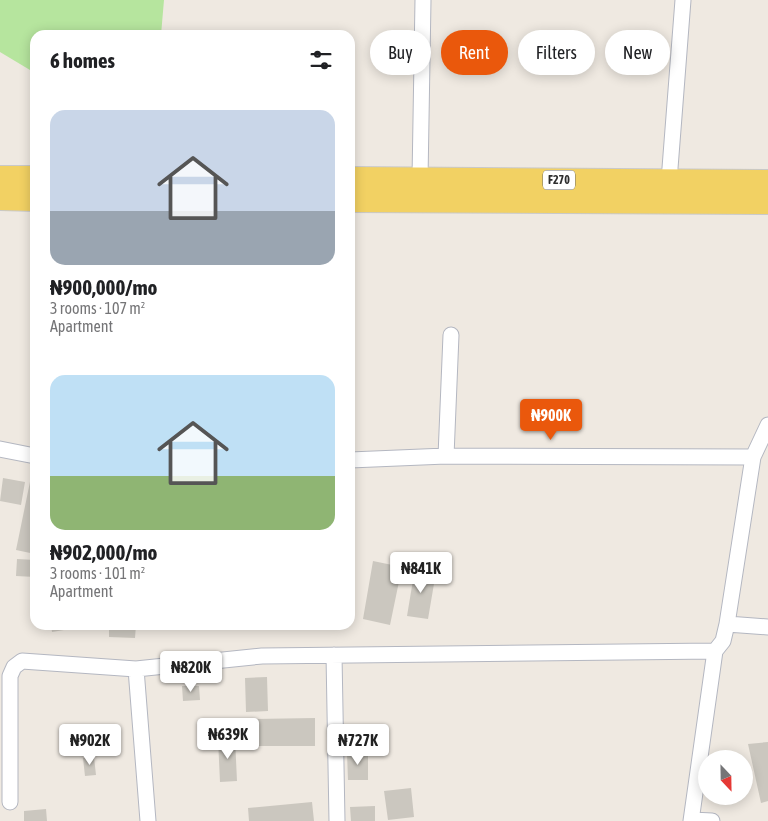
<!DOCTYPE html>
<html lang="en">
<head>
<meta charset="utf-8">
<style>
  :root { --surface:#fff; --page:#f2f2f2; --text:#202124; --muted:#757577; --accent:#ea580c }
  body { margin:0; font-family:"Asap Condensed",sans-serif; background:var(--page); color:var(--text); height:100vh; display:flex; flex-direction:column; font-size:19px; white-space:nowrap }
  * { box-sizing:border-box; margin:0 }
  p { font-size:16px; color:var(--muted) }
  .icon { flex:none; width:28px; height:28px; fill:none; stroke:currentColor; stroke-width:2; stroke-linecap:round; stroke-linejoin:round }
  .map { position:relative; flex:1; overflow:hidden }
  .panel { position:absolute; left:30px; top:30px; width:325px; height:600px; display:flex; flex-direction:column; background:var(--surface); border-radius:15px; box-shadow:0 2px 12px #0003 }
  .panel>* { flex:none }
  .guide { position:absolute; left:370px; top:30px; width:322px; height:45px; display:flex; gap:10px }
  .needle { width:32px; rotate:158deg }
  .tools { position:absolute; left:698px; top:750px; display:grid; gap:10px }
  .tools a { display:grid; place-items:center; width:55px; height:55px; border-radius:50%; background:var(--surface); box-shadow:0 2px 12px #0003; font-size:25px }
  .price { position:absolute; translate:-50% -42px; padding:0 11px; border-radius:5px; background:#fff; color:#222; font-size:16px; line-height:32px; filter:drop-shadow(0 1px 2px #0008) }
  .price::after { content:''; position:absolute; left:50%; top:30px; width:15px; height:11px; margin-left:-8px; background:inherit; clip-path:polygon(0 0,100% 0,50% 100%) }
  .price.on { background:var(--accent); color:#fff }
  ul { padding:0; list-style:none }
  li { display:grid; align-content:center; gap:10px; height:265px; padding:0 20px }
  li span { display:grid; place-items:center; height:155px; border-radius:15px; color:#555 }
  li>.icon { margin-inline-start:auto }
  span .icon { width:90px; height:90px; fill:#fffc; stroke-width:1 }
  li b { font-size:21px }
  h2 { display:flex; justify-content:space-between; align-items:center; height:60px; padding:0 20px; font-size:21px }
  .chip { padding:0 18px; border-radius:22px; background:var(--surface); box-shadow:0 2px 12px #0003; font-size:18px; line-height:45px }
  .chip.on { background:var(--accent); color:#fff }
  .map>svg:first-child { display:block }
  .green { fill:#b6e59e }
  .building { fill:#cbc7bf }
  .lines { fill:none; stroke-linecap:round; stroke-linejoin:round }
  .minor-casing { stroke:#b4b7c1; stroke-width:17 }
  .primary-casing { stroke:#c9c9c9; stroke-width:26 }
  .minor { stroke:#fff; stroke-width:15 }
  .primary { stroke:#f2d163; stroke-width:24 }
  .labels { text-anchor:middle; stroke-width:4; stroke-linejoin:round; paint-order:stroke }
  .shield { fill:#fff; stroke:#6d6d6d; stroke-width:1 }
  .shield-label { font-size:12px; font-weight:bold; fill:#2e2e2e }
</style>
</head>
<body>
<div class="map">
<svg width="768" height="821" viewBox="0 0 768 821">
  <rect width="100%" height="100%" fill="#efe9e1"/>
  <path class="green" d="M0,0H164L161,35H35V73L0,52Z"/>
  <path class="building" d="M31,477L35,478V554L16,550Z
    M3,478L25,482L21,505L0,501Z
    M17,559L35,560V577L16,576Z
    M373,561L402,567L390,625L363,619Z
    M415,568L436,572L428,619L407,616Z
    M51,625H64V630L52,632Z
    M109,625H136L135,638L109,637Z
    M267,677L268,711L246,712L245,678Z
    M182,686H199L200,700L183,701Z
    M315,718V746H249V719Z
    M235,738L237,781L220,782L218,739Z
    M768,742V801L761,803L748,744Z
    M368,752V780H348L347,753Z
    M94,757L96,775L85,776L83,758Z
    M411,788L414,817L388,820L384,791Z
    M312,802L314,821H249L248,808Z
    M375,806V821H351L350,807Z
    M46,809L47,821H24V811Z"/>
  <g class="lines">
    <g class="minor-casing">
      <path id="minor" d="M420,179L423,0
        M669,181L683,0
        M0,449L35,456
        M446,456L451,335
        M350,460L446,456L753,457
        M727,624L768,627
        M334,655L337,821
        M136,669L148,821
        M10,802V676L14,667L22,661L136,669L262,656L715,651
        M692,820L712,821
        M691,821L715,651L723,641L727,624L753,457L768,425"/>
    </g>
    <g class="primary-casing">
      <path id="primary" d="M0,178H35
        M350,179L768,182
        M0,198L35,199
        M350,200L768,202"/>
    </g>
    <use href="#minor" class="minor"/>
    <use href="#primary" class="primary"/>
  </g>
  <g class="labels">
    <rect class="shield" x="543" y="170.5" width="32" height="19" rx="4"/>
    <g class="shield-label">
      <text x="559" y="184">F270</text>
    </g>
  </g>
</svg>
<div class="tools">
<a><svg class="needle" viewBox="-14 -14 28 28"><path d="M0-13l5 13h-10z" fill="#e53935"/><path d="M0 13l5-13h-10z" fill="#757577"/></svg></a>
</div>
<b class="price on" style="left:551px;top:441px">₦900K</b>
<b class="price" style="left:421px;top:594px">₦841K</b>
<b class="price" style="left:191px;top:693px">₦820K</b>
<b class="price" style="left:228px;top:760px">₦639K</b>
<b class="price" style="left:90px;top:766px">₦902K</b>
<b class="price" style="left:358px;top:766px">₦727K</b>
<div class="guide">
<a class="chip">Buy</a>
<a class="chip on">Rent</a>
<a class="chip">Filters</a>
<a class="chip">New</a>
</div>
<section class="panel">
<h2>6 homes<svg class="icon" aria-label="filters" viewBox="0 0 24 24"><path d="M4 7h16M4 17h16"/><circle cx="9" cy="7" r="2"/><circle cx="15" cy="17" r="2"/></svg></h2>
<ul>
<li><span style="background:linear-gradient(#c9d6e8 65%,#9aa5b1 0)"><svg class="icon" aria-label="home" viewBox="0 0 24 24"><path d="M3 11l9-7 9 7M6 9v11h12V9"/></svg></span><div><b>₦900,000/mo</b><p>3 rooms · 107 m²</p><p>Apartment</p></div></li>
<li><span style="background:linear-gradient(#bfe0f5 65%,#8fb573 0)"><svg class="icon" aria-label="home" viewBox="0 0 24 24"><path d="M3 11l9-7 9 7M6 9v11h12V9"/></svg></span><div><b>₦902,000/mo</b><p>3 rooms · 101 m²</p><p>Apartment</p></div></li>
</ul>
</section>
</div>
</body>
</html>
